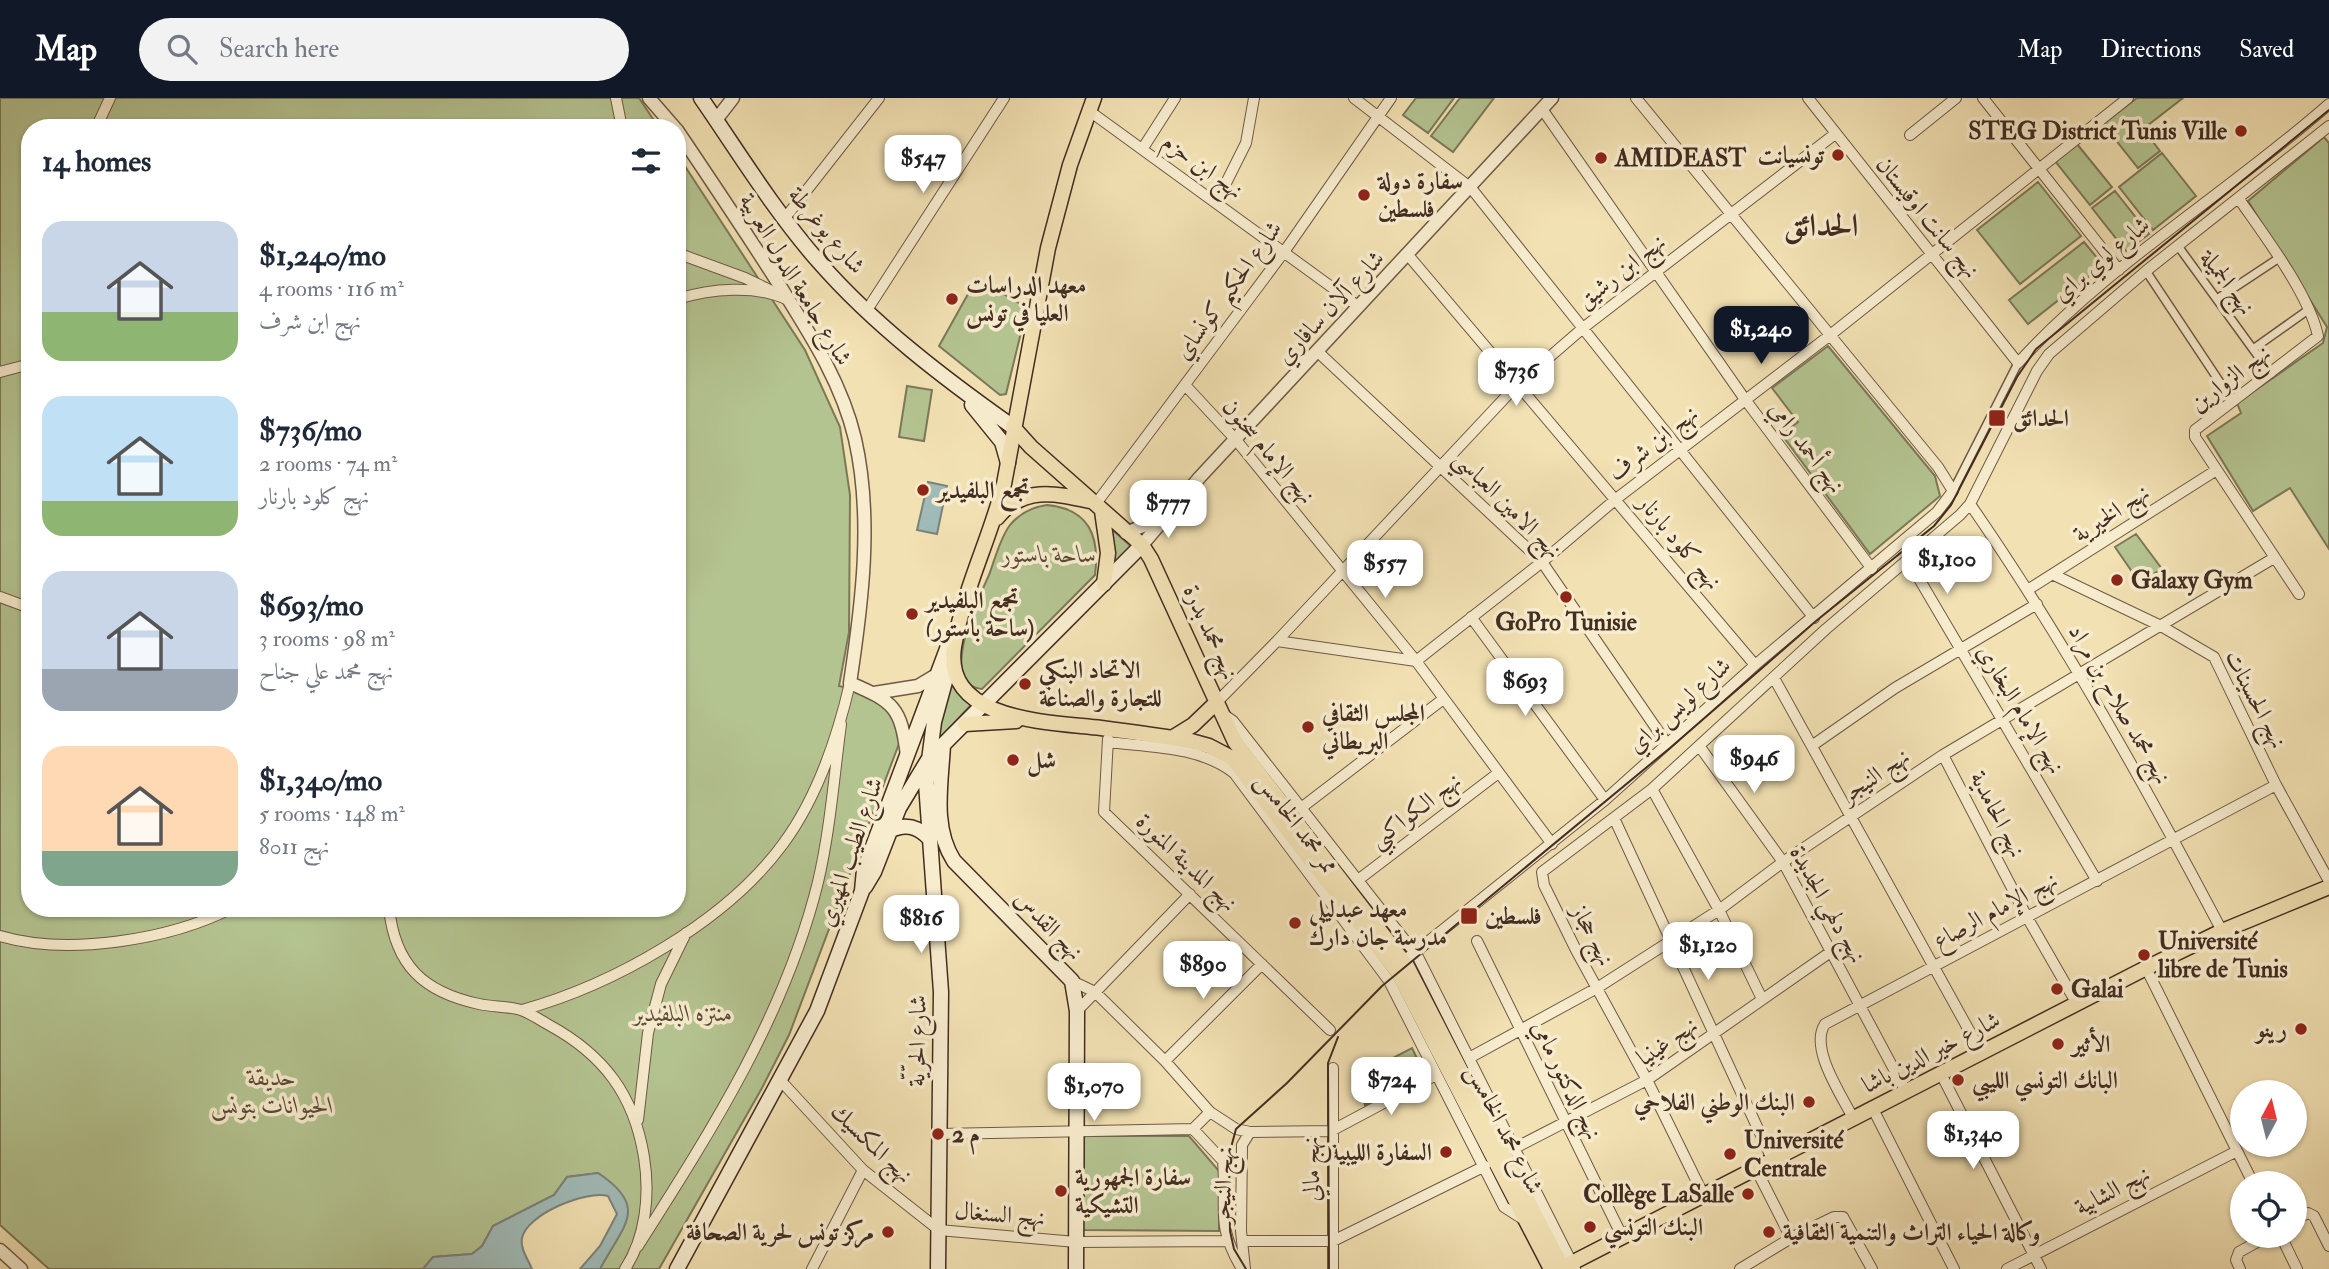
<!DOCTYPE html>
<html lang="en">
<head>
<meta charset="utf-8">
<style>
  :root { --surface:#fff; --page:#f2f2f3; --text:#1f2937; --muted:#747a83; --accent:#111827 }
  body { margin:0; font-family:"IM FELL Double Pica",Amiri,serif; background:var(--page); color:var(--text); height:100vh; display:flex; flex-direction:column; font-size:26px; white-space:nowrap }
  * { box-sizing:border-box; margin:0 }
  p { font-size:23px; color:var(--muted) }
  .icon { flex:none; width:38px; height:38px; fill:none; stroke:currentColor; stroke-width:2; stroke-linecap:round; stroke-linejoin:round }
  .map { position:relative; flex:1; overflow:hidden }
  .side { position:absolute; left:21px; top:21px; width:665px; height:798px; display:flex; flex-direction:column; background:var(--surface); border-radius:28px; box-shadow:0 2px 5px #0004 }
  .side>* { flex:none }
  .needle { width:46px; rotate:7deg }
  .tools { position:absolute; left:2230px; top:982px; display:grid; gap:14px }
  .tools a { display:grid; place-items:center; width:77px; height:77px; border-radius:50%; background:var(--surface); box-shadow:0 2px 5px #0004; font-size:35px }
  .price { position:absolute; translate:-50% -60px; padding:0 16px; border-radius:14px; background:#fff; color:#222; font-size:23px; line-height:46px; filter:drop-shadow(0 2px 4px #0008) }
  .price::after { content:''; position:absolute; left:50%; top:42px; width:21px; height:16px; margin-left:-10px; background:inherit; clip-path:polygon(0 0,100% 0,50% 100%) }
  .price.selected { background:var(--accent); color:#fff }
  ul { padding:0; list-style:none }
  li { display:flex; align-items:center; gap:21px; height:175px; padding:0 21px }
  li span { display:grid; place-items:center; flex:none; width:196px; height:140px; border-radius:21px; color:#555 }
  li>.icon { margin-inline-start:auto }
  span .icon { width:84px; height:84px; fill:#fffc; stroke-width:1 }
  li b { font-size:30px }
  h2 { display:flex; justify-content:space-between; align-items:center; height:84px; padding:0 21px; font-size:30px }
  header { display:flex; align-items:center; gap:42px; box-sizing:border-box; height:98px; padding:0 35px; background:var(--accent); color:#fff }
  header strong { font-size:33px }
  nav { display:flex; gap:38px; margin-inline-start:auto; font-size:24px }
  .search { width:490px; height:63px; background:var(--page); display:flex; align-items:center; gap:18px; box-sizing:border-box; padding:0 24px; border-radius:38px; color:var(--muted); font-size:26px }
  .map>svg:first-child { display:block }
  .green { fill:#b4c491; stroke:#7c7859; stroke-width:2 }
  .water { fill:#a0bbb8; stroke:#7b827c; stroke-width:2 }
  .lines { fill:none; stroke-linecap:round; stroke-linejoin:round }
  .pedestrian-casing { stroke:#6f5946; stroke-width:10 }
  .minor-casing { stroke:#6f5946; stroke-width:12 }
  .tertiary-casing { stroke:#6f5946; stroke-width:15 }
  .secondary-casing { stroke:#432c21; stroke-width:17 }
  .primary-casing { stroke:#432c21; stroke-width:17 }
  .pedestrian { stroke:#f7ecce; stroke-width:7 }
  .minor { stroke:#f7ecce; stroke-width:10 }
  .tertiary { stroke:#f7ecce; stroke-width:12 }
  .secondary { stroke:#f7ecce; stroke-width:14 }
  .primary { stroke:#f2e1b3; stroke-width:14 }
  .tram { stroke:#432c21; stroke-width:2 }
  .poi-dot { fill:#8f2418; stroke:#f7ecce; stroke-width:2.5 }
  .labels { text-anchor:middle; stroke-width:7; stroke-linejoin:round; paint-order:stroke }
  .poi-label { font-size:24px; font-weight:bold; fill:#432c21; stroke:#f7ecce; text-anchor:start }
  .street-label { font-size:24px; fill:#432c21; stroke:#f7ecce }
  .park-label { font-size:24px; font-style:italic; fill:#5a4a37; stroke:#f7ecce }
  .district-label { font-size:32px; font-weight:bold; fill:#432c21; stroke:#f7ecce }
</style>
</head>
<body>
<header>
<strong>Map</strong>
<div class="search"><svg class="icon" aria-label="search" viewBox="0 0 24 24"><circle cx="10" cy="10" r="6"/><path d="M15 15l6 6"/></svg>Search here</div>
<nav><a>Map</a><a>Directions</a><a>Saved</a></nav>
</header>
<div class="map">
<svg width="2329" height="1171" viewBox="0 0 2329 1171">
  <rect width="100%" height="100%" fill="#f2e1b3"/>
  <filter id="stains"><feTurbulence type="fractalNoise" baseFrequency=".00286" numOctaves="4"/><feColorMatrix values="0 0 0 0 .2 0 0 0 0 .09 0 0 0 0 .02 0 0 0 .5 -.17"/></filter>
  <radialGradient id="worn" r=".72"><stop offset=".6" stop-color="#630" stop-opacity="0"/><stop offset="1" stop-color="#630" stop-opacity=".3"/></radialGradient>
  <path class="green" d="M0,0H639L659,30H30V810H677V56L805,252L840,329L850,397L849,534L839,588C877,596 896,601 900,643L789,937L762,990L659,1171H600C622,1128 650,1110 598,1075L567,1079L554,1097L493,1128L482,1148L472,1156L433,1159L423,1171H49L0,1127Z
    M1416,0H1454L1428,35L1403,17Z
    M1460,0H1494L1453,54L1431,38Z
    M2137,0H2183L2143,31L2160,53L2138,70L2103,26Z
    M2324,39L2329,45V451L2290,390L2253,413L2207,338L2241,315L2237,305L2323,245L2327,229L2248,103Z
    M2077,46L2112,89L2090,107L2055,63Z
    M2162,55L2196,98L2153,132L2119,89Z
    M2038,84L2081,138L2020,186L1977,132Z
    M2115,93L2149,136L2126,153L2092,110Z
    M2084,144L2103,167L2028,226L2009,202Z
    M977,180L1027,210L1006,296L1000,297L939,248Z
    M1828,248L1935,378L1940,398L1870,456L1782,337L1798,324L1772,290Z
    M907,288L932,292L924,343L899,339Z
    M1047,407C1089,411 1100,438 1095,477L982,591C936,587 980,497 989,477C995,461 1000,440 1010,427C1020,415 1033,409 1047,407Z
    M1108,428L1134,451L1109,476Z
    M2136,436L2162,471L2139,484L2115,449Z
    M949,578L953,589L971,607L936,644Z
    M1412,950L1424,975L1365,1007L1358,978Z
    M1084,1038H1189L1219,1073V1133L1083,1132Z"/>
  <path class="water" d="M928,384L947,388L937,436L917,432Z
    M598,1075C651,1110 622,1128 600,1171H580L600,1148L617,1116L608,1098C586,1092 527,1116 522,1140C520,1151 528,1161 532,1171H423L433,1159L472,1156L482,1148L493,1128L554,1097L567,1079Z"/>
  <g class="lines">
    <g class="pedestrian-casing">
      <path id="pedestrian" d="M2178,148L2271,276
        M2146,173L2233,304
        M2217,201L2279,160
        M2253,251L2308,212
        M1953,393L2018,265"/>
    </g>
    <g class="minor-casing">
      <path id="minor" d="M616,0L622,30
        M1354,0L1471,90L1814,520
        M1808,0L2018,265C2109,165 2228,95 2329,6
        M1983,0L2119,172
        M1542,11L1744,300L1872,471
        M1088,12L1359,209
        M96,30L110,0
        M1910,37L1956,0
        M1143,50L1175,0
        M2239,101C2264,137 2309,196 2318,238L2195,332V339L2299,496
        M1217,103L1246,45L1254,0
        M785,120L879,0
        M677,155L745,180L774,194
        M1408,157L1755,567
        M677,201C710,191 756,186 788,202
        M867,212L1004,0
        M1318,254L1542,464L1667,646
        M0,274L30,266
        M1185,287L1236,342L1416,563L1552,746
        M1970,406C2064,542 2145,687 2222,833
        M1095,407L1284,154L1391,0
        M1908,462L2097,783
        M2054,477L2161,528L2214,559L2276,687L2329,783
        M2029,491L2215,373
        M0,499L30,510
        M1471,519L1605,702
        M1277,543L1416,563L1542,464L1616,401L1829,238L2128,0
        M1774,580L1981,954
        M1217,604L1277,543L1516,288L1583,230L1835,36
        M1223,616L1233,623L1418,859L1575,1171
        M1108,641L1104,714L1330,932
        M1108,644C1149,649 1200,648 1234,675L1389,883L1504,1109L1526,1123
        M1813,647L1895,590L2037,506
        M1700,649L1783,764L1905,992
        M1943,657L2027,819L2077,906
        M1652,691L1719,812L1762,901
        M1301,710L1442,602
        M1614,720L1772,1061
        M1358,782L1497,676
        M389,810C395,867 423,894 479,906C492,909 507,908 521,912C530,915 540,922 549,927C604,957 634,997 644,1059C650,1096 646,1139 625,1171
        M0,838C68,858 169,842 232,810
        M1477,843L1622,1138
        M1404,863L1605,702L1755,567L1937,414L1953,393L1938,369L1636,0
        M2146,870L2253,1085
        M1072,883L1095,894L1165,963L1210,1014L1236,1031L1250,1034L1331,1033L1436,977
        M522,912C613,887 726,824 783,746C817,700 837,641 850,585
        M1077,913L1190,796
        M1469,960L1597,890L1719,812L1783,764L1943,657L2274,460
        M1165,963L1262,866
        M1333,970V1171
        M1940,974L2041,1171
        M781,983L863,1072L939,1132L1076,1144L1226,1143
        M1872,1009L1954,1171
        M1853,1020C1841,996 1809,950 1825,926L2276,687
        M638,1022L648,935L661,886L686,835
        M1193,1031L1223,1063C1227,1111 1215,1126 1242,1171
        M938,1036L1193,1031L1210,1014
        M1515,1050L1647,982L1832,853
        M1755,1069L1791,1140L1834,1119H1843L1872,1171
        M1703,1096L1647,982L1576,852L1544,787L1542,774L1652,691L1826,531L1960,417L1970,406L2037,273L2049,256L2146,173L2329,28
        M2294,1122L2308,1115L2314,1118L2329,1148
        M2281,1138L2297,1171
        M1242,1143H1333L1485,1068
        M638,1148C711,1033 785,918 818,784C830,733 834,679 841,626
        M812,1171L863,1072
        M1245,1171L1241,1133L1242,1047L1250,1034
        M1740,1171L1791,1140
        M2007,1171L2237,1053
        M2240,1171L2236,1162L2239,1154L2268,1138"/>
    </g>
    <g class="tertiary-casing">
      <path id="tertiary" d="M649,0L675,30
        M716,22L733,0
        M677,32C712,84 747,136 780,188C810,236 842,285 855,341C873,420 862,506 850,585C894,604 901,609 907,658
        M1126,435L1162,420
        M1142,447L1200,379L1552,0
        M874,595L918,588L938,576
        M0,1152L21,1171"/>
    </g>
    <g class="secondary-casing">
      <path id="secondary" d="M701,0C739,55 775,114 819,164C874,227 945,281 1013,329
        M972,307L1002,344L1008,365
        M943,647C941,686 932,729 954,763L1072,883L1077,913L1076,1171
        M889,733C905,725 917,728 929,740
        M865,789L874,774L899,710L928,662L1142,447
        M677,1171L817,913L862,793L864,772L953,535
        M938,1171L941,894L926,685L934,624L949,569"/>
    </g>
    <g class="primary-casing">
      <path id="primary" d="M1094,0L1070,67L1048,150L1004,386C990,441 963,493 954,549C943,624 1051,624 1101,630C1131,634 1161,638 1191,643L1209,648L1232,660L1398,875L1551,1171
        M1013,329L1031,349L1142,447L1151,461L1235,644L1407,868L1563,1171
        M1102,413L1108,455L1104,486
        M997,420C1023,388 1054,395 1090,403
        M965,626L1016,623
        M1172,640L1193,627L1217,604
        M1560,1171L2146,870L2222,833L2329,789"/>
    </g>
    <use href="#pedestrian" class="pedestrian"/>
    <use href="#minor" class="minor"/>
    <use href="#tertiary" class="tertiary"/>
    <use href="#secondary" class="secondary"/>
    <use href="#primary" class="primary"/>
    <path class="tram" d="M1246,1171L1234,1151L1230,1133L1229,1057L1236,1031L1287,985L1382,888L1670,650L1816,523L1934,428L1951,407L2017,279L2036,251L2329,12
      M1329,1171L1328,965L1338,939"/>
  </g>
  <g class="poi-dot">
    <circle cx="2241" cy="33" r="7"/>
    <circle cx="1838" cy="57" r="7"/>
    <circle cx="1601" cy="60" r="7"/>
    <circle cx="1364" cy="97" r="7"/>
    <circle cx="952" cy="201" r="7"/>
    <rect x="1988" y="311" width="18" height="18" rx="3.5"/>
    <circle cx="923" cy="392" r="7"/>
    <circle cx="2117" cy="482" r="7"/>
    <circle cx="1566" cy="499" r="7"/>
    <circle cx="912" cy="516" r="7"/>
    <circle cx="1025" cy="586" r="7"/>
    <circle cx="1308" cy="629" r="7"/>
    <circle cx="1013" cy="662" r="7"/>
    <rect x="1460" y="809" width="18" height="18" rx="3.5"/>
    <circle cx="1295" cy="825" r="7"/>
    <circle cx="2144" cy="857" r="7"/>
    <circle cx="2057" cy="891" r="7"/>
    <circle cx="2301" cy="931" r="7"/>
    <circle cx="2058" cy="946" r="7"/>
    <circle cx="1958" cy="982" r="7"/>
    <circle cx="1809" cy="1004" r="7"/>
    <circle cx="938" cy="1036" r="7"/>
    <circle cx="1446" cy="1054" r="7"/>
    <circle cx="1730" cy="1056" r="7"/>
    <circle cx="1061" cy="1093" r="7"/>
    <circle cx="1748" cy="1096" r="7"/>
    <circle cx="1590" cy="1129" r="7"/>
    <circle cx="888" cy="1134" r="7"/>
    <circle cx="1769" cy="1134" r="7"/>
  </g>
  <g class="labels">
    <g class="poi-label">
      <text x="2227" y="41" text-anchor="end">STEG District Tunis Ville</text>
      <text x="1824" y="65" text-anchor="end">تونسيانت</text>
      <text x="1615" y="68">AMIDEAST</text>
      <text x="1378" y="91">سفارة دولة<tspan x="1378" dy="28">فلسطين</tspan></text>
      <text x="966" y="195">معهد الدراسات<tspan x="966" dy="28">العليا في تونس</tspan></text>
      <text x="2013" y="328">الحدائق</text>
      <text x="937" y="400">تجمع البلفيدير</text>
      <text x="2131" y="490">Galaxy Gym</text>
      <text x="926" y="510">تجمع البلفيدير<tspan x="926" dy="28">(ساحة باستور)</tspan></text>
      <text x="1566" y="532" text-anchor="middle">GoPro Tunisie</text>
      <text x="1039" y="580">الاتحاد البنكي<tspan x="1039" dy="28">للتجارة والصناعة</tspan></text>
      <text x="1322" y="623">المجلس الثقافي<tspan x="1322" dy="28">البريطاني</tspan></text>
      <text x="1027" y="670">شل</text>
      <text x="1309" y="819">معهد عبدليلي<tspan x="1309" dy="28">مدرسة جان دارك</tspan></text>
      <text x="1485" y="826">فلسطين</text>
      <text x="2158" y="851">Université<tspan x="2158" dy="28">libre de Tunis</tspan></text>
      <text x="2071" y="899">Galai</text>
      <text x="2287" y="939" text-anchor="end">رينو</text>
      <text x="2072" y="954">الأثير</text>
      <text x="1972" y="990">البانك التونسي الليبي</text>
      <text x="1795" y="1012" text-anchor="end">البنك الوطني الفلاحي</text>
      <text x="952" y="1044">2 م</text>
      <text x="1744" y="1050">Université<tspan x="1744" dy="28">Centrale</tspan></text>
      <text x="1432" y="1062" text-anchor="end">السفارة الليبية</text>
      <text x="1075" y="1087">سفارة الجمهورية<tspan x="1075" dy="28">التشيكية</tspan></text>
      <text x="1734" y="1104" text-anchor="end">Collège LaSalle</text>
      <text x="1604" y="1137">البنك التونسي</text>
      <text x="874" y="1142" text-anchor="end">مركز تونس لحرية الصحافة</text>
      <text x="1783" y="1142">وكالة الحياء التراث والتنمية الثقافية</text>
    </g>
    <g class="street-label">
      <text transform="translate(1203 68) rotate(36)" y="8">نهج ابن حزم</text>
      <text transform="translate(1928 119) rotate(51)" y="8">نهج سانت اوقيستان</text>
      <text transform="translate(827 132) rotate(50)" y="8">شارع يوغرطة</text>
      <text transform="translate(2101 161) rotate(-40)" y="8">شارع لوي براي</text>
      <text transform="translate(1621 173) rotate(-38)" y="8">نهج ابن رشيق</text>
      <text transform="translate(796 181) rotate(59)" y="8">شارع جامعة الدول العربية</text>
      <text transform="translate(2228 184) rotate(54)" y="8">نهج الجميلة</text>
      <text transform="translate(1228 192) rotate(-54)" y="8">شارع الحكيم كونساي</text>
      <text transform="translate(1330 209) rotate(-47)" y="8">شارع آلان سافاري</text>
      <text transform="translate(2230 280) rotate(-37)" y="8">نهج الزوارين</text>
      <text transform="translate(1653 345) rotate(-38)" y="8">نهج ابن شرف</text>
      <text transform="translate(1807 349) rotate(53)" y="8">نهج أحمد رامي</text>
      <text transform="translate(1269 353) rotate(50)" y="8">نهج الإمام سحنون</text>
      <text transform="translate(1508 406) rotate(45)" y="8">نهج الامين العباسي</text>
      <text transform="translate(2111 415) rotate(-33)" y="8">نهج الخيرية</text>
      <text transform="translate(1680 444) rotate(50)" y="8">نهج كلود بارنار</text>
      <text transform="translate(1211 534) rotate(66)" y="8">نهج محمد بدرة</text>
      <text transform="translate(2256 601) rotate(63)" y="8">نهج الحسينات</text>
      <text transform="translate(2120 606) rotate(60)" y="8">نهج محمد صلاح بن مراد</text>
      <text transform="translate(1679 607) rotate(-42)" y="8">شارع لويس براي</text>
      <text transform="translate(2021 611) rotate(59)" y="8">نهج الإمام البخاري</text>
      <text transform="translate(1875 677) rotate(-34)" y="8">نهج النيجر</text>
      <text transform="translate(1415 712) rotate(-37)" y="8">نهج الكواكبي</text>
      <text transform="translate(1998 716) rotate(63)" y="8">نهج الحامدية</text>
      <text transform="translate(1297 725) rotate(53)" y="8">ممر محمد الخامس</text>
      <text transform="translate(850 754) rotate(-71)" y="8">شارع الطيب المهيري</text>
      <text transform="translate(1187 764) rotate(44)" y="8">نهج المدينة المنورة</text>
      <text transform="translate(1828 806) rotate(61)" y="8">نهج دلهي الجديدة</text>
      <text transform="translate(1995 812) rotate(-28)" y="8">نهج الإمام الرصاع</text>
      <text transform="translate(1049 827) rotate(46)" y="8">نهج القدس</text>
      <text transform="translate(1593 837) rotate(63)" y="8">نهج حجاز</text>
      <text transform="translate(917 943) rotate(-89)" y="8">شارع الحرّيّة</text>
      <text transform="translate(1667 943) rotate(-34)" y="8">نهج غينيا</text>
      <text transform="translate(1931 954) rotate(-27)" y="8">شارع خير الدين باشا</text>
      <text transform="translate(1567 982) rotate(64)" y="8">نهج الدكتور مامي</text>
      <text transform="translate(1505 1031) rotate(63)" y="8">شارع محمد الخامس</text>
      <text transform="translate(872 1045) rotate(44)" y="8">نهج المكسيك</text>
      <text transform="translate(1311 1071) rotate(-91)" y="8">نهج مالي</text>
      <text transform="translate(1223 1087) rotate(-87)" y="8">نهج النيجر</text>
      <text transform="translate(2112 1092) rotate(-27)" y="8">نهج الشابية</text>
      <text transform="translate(1000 1116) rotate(5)" y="8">نهج السنغال</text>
    </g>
    <g class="park-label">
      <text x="1049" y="464">ساحة باستور</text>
      <text x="683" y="923">منتزه البلفيدير</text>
      <text x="272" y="987">حديقة<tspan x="272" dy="28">الحيوانات بتونس</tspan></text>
    </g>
    <g class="district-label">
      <text x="1821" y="138">الحدائق</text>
    </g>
  </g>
  <rect width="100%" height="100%" filter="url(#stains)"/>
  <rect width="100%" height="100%" fill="url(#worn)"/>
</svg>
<div class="tools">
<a><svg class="needle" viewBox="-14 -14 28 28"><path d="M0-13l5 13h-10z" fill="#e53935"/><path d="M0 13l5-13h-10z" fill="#747a83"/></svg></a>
<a><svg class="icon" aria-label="locate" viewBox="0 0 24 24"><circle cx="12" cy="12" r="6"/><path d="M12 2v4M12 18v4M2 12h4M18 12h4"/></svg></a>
</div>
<b class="price" style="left:923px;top:97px">$547</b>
<b class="price selected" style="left:1761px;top:268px">$1,240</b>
<b class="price" style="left:1516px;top:310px">$736</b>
<b class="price" style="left:1168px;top:442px">$777</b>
<b class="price" style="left:1947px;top:498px">$1,100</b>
<b class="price" style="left:1385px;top:502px">$557</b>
<b class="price" style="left:1525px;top:620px">$693</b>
<b class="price" style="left:1754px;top:697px">$946</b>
<b class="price" style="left:921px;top:857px">$816</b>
<b class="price" style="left:1708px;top:884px">$1,120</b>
<b class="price" style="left:1203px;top:903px">$890</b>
<b class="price" style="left:1391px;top:1019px">$724</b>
<b class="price" style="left:1094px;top:1025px">$1,070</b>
<b class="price" style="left:1973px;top:1073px">$1,340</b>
<section class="side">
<h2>14 homes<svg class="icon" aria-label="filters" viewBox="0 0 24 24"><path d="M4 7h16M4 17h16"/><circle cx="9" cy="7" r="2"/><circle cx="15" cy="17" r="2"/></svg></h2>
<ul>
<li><span style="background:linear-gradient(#c9d6e8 65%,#8fb573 0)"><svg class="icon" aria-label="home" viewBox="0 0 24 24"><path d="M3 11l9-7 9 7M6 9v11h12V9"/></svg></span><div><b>$1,240/mo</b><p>4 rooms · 116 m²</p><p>نهج ابن شرف</p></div></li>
<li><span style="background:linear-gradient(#bfe0f5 75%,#8fb573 0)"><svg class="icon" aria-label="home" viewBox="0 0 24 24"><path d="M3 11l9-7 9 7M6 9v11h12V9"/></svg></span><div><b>$736/mo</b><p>2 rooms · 74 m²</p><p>نهج كلود بارنار</p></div></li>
<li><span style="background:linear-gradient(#c9d6e8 70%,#9aa5b1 0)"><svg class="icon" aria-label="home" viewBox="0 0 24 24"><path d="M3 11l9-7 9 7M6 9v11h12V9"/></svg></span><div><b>$693/mo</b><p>3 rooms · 98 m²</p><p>نهج محمد علي جناح</p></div></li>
<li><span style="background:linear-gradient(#ffd9b3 75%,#7fa58c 0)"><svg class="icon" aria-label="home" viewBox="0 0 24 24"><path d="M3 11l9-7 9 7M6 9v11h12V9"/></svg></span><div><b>$1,340/mo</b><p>5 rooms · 148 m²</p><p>نهج 8011</p></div></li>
</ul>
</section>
</div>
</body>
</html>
